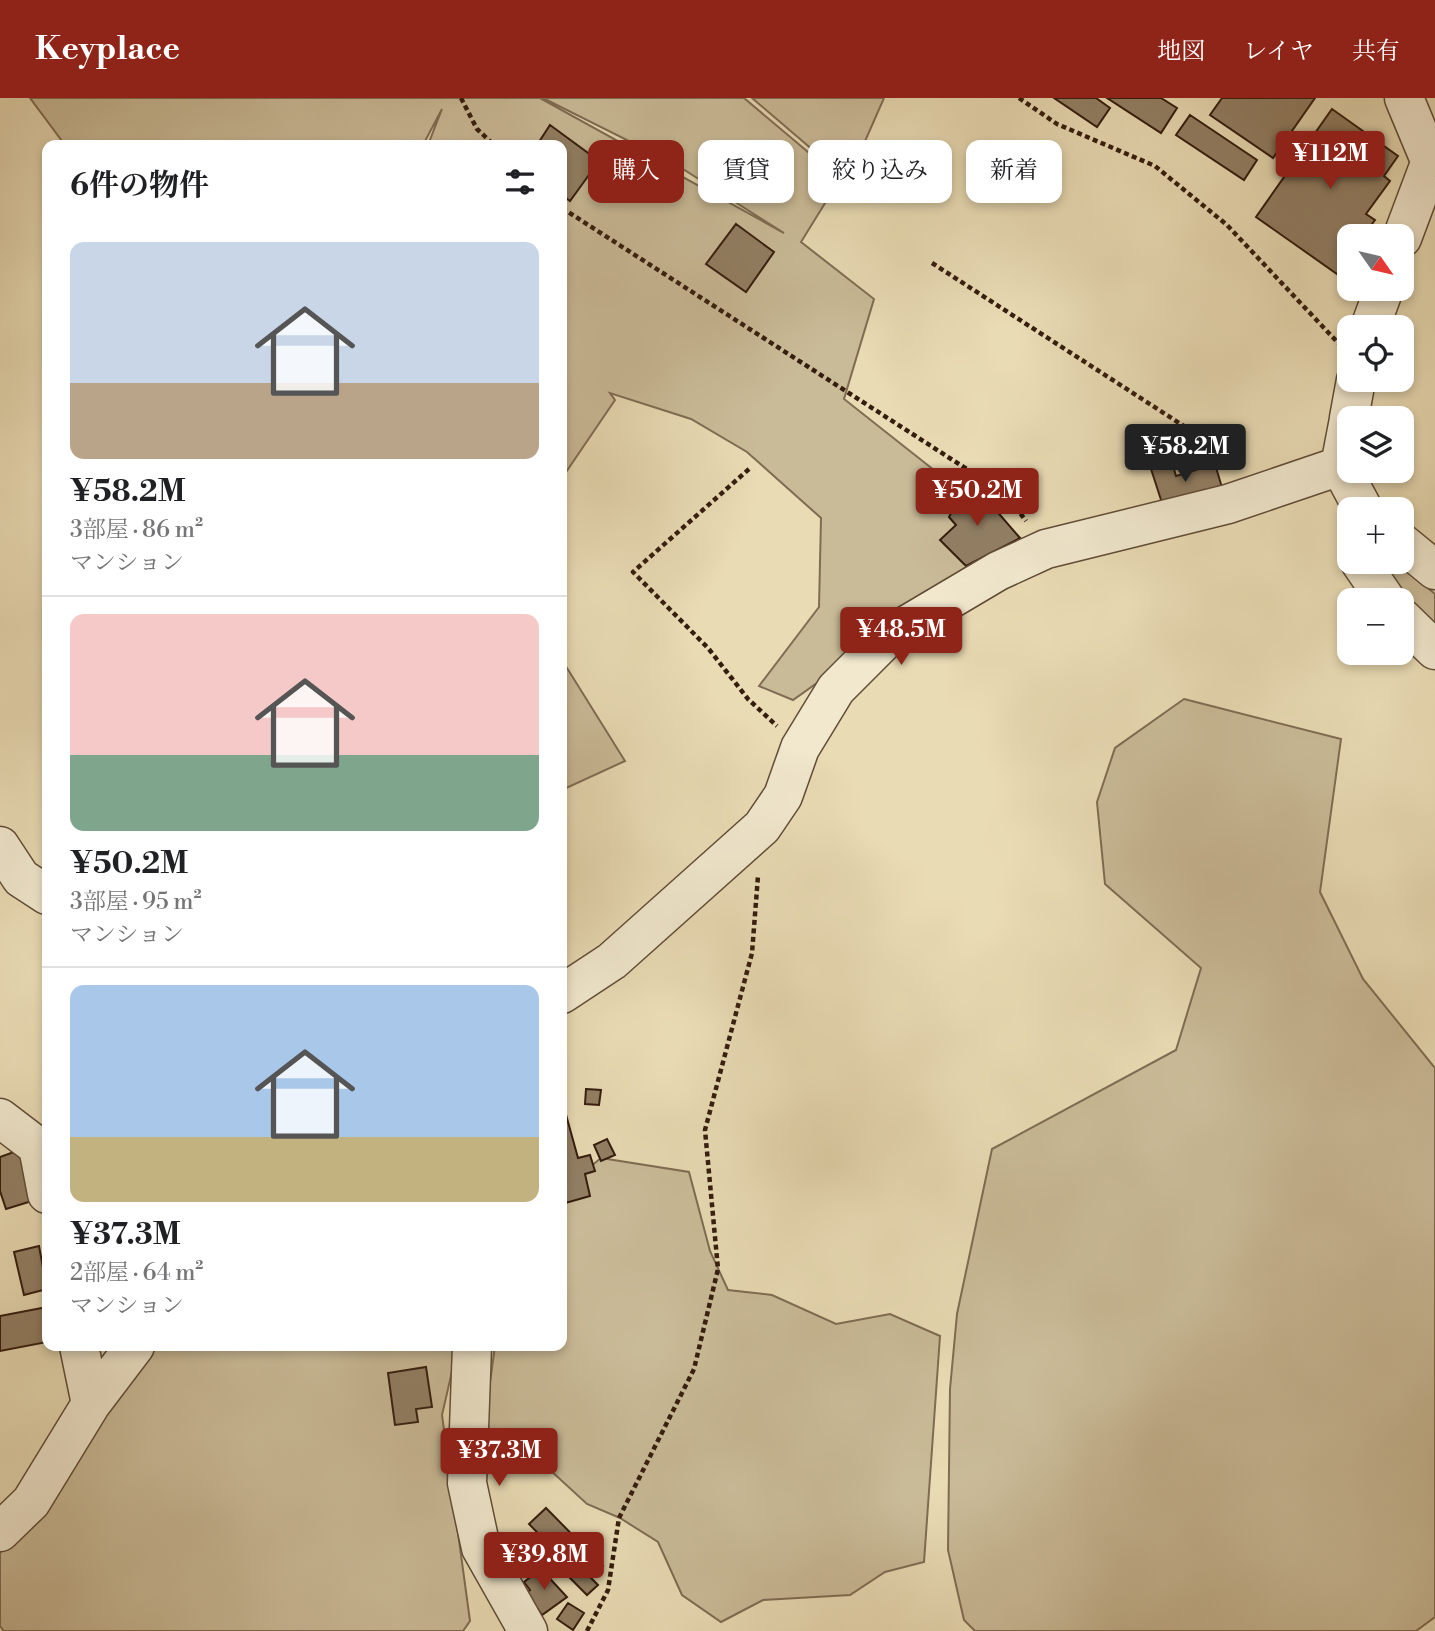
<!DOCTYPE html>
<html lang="ja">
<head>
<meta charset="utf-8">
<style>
  :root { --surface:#fff; --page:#f2f2f2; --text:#202124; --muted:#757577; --line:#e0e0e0; --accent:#8f2418 }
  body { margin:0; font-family:"Libre Bodoni","Noto Serif JP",serif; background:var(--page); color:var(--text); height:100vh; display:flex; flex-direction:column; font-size:26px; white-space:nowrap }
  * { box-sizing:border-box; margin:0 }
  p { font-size:23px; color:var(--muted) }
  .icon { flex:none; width:38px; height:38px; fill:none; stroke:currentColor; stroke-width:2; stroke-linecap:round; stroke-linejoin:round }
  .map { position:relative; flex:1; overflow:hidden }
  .sheet { position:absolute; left:42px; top:42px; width:525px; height:1211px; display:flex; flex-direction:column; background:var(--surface); border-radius:14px; box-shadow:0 4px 10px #0003 }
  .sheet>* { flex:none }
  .hud { position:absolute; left:588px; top:42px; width:665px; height:63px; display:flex; gap:14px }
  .needle { width:46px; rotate:124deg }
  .controls { position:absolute; left:1337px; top:126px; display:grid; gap:14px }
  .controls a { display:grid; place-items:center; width:77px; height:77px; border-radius:14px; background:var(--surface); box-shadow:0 4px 10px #0003; font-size:35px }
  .price { position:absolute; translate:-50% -60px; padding:0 16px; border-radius:7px; background:var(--accent); color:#fff; font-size:23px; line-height:46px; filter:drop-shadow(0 2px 4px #0008) }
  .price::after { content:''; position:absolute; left:50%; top:42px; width:21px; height:16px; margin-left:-10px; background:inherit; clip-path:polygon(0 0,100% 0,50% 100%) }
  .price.current { background:#222; color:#fff }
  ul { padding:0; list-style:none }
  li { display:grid; align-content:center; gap:14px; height:371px; padding:0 28px }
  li+li { border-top:2px solid var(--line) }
  li span { display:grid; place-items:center; height:217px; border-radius:14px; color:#555 }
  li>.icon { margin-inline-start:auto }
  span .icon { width:126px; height:126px; fill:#fffc; stroke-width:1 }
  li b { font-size:30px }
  h2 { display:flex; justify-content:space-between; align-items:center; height:84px; padding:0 28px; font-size:30px }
  .tag { padding:0 24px; border-radius:14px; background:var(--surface); box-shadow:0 4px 10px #0003; font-size:24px; line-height:63px }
  .tag.current { background:var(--accent); color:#fff }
  header { display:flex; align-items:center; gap:42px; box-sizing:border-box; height:98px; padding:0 35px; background:var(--accent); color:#fff }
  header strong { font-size:33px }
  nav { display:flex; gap:38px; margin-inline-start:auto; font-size:24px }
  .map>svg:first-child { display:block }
  .green { fill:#cabb98; stroke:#7f6c53; stroke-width:2 }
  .building { fill:#927f64; stroke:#341c0e; stroke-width:2 }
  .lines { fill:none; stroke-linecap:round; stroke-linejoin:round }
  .minor-casing { stroke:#614c38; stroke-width:41 }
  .path { stroke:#341c0e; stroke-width:4.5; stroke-dasharray:5 3.5; stroke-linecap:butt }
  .minor { stroke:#f1e8ce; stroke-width:38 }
</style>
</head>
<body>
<header>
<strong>Keyplace</strong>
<nav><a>地図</a><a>レイヤ</a><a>共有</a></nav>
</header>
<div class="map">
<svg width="1435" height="1533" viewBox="0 0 1435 1533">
  <rect width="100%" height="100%" fill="#e9dbb4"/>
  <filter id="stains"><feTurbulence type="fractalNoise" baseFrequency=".00286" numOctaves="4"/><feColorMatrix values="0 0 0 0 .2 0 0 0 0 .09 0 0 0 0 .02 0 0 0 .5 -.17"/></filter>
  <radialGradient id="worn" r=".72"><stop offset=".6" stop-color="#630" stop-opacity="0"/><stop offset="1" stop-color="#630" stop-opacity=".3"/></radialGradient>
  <path class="green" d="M30,0H540L784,135L675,66L543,0H744L840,81L801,144L874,201L844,301L1020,440L793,602L759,588L819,509L821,420L747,354L691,321L610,295L615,302L562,380V47H428L442,11L423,47H65Z
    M752,0H884L848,82Z
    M1377,464H1397L1435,496V529L1417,513Z
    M562,562L625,663L562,692Z
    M1184,601L1341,641L1320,794L1363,881L1435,970V1519L1416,1533H975L964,1522L948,1452L950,1291L957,1216L992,1051L1176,952L1201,870L1105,786L1097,704L1115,650Z
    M601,1060L689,1074L710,1153L728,1192L772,1197L836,1226L890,1216L940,1238L924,1464L885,1474L850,1497L763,1502L721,1524L682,1497L658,1444L620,1420L587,1406L550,1372L494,1370L483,1335L495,1248H562V1092Z
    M154,1248H453L456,1256L442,1317L470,1523L463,1533H4L0,1528V1455L63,1386L113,1300Z"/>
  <path class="building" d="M1054,0H1096L1110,10L1097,29Z
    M1107,0H1161L1177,10L1161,35Z
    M1222,0H1315L1273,60L1210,17Z
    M1332,11L1398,58L1384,78L1390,83L1366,116L1375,122L1363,138H1349V158L1337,176L1256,119Z
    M1190,17L1257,62L1244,82L1176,37Z
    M550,27L599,63L570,103L562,97V47H537Z
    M736,126L774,154L746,194L706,166Z
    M1172,364L1176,378L1215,366L1223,393L1164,411L1151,371Z
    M969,381L1020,440L966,468L940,442L956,427L949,419Z
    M586,991L601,992L599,1007L585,1006Z
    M565,1013L578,1060L590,1057L595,1073L585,1076L590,1098L562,1106V1014Z
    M607,1041L615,1057L601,1063L594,1047Z
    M19,1052L35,1102L6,1111L0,1093V1059Z
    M39,1148L47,1191L24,1197L14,1154Z
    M47,1209V1244L0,1253V1218Z
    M426,1269L432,1309L416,1311L418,1324L395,1327L388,1275Z
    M546,1410L603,1468L591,1480L598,1487L587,1497L560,1470L566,1464L529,1426Z
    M541,1471L567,1499L542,1517L526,1495L530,1492L524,1484Z
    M568,1505L584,1515L573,1532L557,1521Z"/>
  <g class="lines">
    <g class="minor-casing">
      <path id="minor" d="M1404,0L1429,60
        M1402,140L1435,52
        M1370,229L1384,191
        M1349,320L1356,282
        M1349,321L1340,368L1363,411
        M1402,445L1435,472
        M1360,464L1386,502
        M1402,520L1435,552
        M0,748L21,780L47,797
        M562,896L612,863L762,729L783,698L800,650L836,591L890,537L998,473L1046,451L1228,406L1340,368
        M0,1020L38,1049L47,1096
        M79,1248L91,1306
        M472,1248L467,1385L481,1450L528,1533
        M0,1434L31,1404L91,1306L135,1248"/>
    </g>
    <path class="path" d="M461,0L477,31L494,47
      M1019,0L1057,26L1155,68L1227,127L1341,248
      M562,110L1007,397L1026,423
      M932,165L1244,367
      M749,371L633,474L708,550L748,601L777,628
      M587,1533L608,1492L619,1420L694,1271L718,1171L705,1032L752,855L758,778"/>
    <use href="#minor" class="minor"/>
  </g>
  <rect width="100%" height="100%" filter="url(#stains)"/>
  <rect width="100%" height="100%" fill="url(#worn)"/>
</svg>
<div class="controls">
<a><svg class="needle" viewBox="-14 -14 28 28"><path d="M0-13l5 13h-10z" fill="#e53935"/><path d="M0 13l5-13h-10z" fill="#757577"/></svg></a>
<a><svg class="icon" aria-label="locate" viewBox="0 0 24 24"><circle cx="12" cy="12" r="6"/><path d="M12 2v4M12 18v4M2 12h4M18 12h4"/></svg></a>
<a><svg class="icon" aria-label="layers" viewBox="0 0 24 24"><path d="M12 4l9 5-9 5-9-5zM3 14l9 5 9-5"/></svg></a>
<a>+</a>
<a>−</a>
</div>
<b class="price" style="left:1330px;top:93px">¥112M</b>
<b class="price current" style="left:1185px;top:386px">¥58.2M</b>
<b class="price" style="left:977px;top:430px">¥50.2M</b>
<b class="price" style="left:901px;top:569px">¥48.5M</b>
<b class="price" style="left:499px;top:1390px">¥37.3M</b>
<b class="price" style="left:544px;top:1494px">¥39.8M</b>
<div class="hud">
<a class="tag current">購入</a>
<a class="tag">賃貸</a>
<a class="tag">絞り込み</a>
<a class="tag">新着</a>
</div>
<section class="sheet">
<h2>6件の物件<svg class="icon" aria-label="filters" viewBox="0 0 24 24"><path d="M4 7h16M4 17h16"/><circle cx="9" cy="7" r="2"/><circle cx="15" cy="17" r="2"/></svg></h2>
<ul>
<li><span style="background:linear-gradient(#c9d6e8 65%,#b9a48a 0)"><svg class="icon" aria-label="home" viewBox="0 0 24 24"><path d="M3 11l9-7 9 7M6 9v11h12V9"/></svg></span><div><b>¥58.2M</b><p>3部屋 · 86 m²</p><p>マンション</p></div></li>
<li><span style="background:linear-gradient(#f6c9c9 65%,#7fa58c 0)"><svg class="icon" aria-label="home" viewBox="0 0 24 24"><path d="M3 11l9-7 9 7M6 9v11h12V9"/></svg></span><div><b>¥50.2M</b><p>3部屋 · 95 m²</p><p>マンション</p></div></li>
<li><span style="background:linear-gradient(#a9c7e8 70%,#c2b280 0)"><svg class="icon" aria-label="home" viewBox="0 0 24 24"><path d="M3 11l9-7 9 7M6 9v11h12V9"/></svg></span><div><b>¥37.3M</b><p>2部屋 · 64 m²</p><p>マンション</p></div></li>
</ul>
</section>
</div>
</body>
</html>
